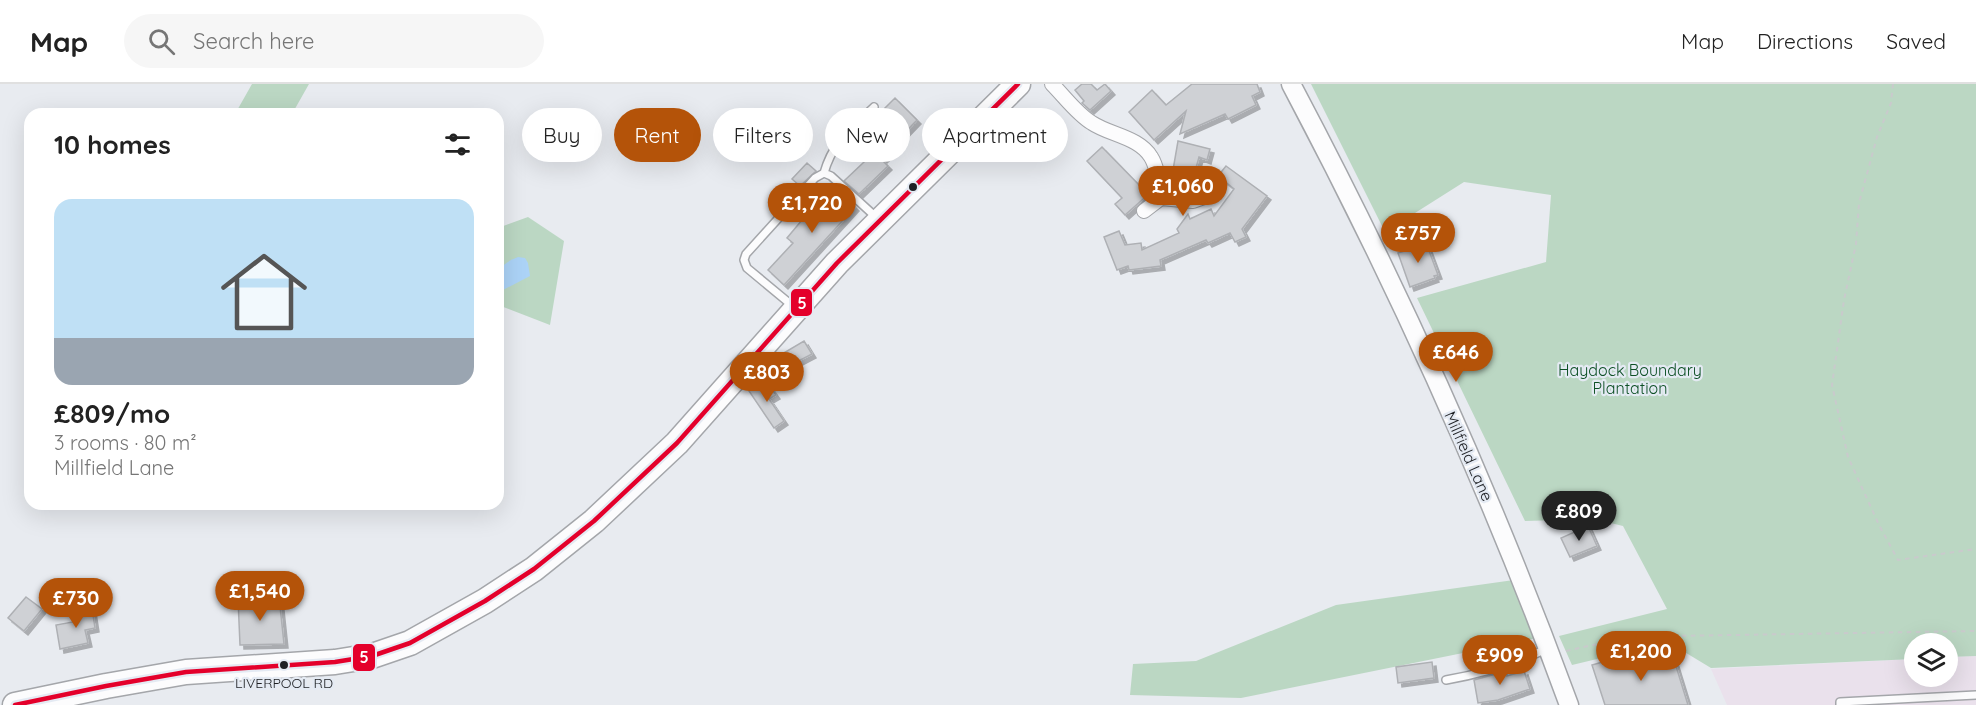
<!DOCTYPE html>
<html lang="en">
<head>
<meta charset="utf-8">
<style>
  :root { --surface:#fff; --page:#f6f6f6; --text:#222; --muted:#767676; --line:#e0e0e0; --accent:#b45309 }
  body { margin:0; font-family:Quicksand,sans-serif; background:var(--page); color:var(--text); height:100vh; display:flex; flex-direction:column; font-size:22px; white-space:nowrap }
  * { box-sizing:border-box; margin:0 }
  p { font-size:20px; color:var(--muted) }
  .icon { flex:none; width:33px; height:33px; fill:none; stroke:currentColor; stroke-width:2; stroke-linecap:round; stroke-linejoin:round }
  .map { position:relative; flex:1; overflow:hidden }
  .sheet { position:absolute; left:24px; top:24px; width:480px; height:402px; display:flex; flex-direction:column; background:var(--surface); border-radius:18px; box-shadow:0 6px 24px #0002 }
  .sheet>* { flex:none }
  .hud { position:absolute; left:522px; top:24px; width:570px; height:54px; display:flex; gap:12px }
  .tools { position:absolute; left:1904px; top:549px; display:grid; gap:12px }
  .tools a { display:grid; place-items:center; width:54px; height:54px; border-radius:50%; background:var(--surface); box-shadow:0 6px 24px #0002; font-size:30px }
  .price { position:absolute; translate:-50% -51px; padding:0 14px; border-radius:21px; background:var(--accent); color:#fff; font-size:20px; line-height:39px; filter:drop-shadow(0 2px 3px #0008) }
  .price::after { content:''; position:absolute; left:50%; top:36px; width:18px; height:14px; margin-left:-9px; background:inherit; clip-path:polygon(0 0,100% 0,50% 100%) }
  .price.on { background:#222; color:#fff }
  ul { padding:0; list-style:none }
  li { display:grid; align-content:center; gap:12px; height:318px; padding:0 30px }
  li+li { border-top:2px solid var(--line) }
  li span { display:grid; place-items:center; height:186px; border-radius:18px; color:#555 }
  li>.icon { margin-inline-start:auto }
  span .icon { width:108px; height:108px; fill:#fffc; stroke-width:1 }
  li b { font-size:26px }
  h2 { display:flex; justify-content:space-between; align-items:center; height:72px; padding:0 30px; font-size:26px }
  .tag { padding:0 21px; border-radius:27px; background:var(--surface); box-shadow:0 6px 24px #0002; font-size:21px; line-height:54px }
  .tag.on { background:var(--accent); color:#fff }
  header { display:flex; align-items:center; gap:36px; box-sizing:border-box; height:84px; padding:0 30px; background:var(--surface); border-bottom:2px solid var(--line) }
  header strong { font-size:28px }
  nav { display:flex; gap:33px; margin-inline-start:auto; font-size:21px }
  .search { width:420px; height:54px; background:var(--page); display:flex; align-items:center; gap:15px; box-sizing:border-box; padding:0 21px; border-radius:33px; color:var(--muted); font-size:22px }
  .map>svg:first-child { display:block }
  .industrial { fill:#eae1ec }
  .green { fill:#bbd7c3 }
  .water { fill:#acd3f7 }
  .building { fill:#cfd1d5; stroke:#aeb0b4; stroke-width:1.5; filter:url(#shadow) }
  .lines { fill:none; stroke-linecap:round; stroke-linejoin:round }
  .lane-casing { stroke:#a4a6aa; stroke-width:10 }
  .street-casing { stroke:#a4a6aa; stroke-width:16 }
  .secondary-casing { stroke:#a4a6aa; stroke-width:21 }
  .highway-casing { stroke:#a4a6aa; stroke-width:27 }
  .path { stroke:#c9cacc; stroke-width:2; stroke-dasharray:4.5 4.5; stroke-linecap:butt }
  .lane { stroke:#fcfcfd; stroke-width:7 }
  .street { stroke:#fcfcfd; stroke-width:14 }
  .secondary { stroke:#fcfcfd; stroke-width:18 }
  .highway { stroke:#fcfcfd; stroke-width:24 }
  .bus-1-casing { stroke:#e4eaf3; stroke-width:9 }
  .bus-1 { stroke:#e4002b; stroke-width:4.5 }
  .bus-dot { fill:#1e2024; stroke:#e4eaf3; stroke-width:2 }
  .labels { text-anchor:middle; stroke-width:4.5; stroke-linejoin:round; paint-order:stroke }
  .bus-label { font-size:14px; fill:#1e2024; stroke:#e4eaf3 }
  .park-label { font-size:16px; fill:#0d5025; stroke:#e4eaf3 }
  .street-label { font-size:16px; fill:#1e2024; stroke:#e4eaf3 }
  .line-badge { stroke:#e4eaf3; stroke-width:2 }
  .badge-label { font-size:16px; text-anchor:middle; font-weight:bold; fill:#fff }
</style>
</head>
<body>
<header>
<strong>Map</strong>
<div class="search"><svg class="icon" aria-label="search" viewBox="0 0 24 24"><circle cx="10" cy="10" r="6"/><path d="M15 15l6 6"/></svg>Search here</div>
<nav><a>Map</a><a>Directions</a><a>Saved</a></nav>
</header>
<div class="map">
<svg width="1976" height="621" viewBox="0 0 1976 621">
  <defs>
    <filter id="shadow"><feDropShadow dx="4" dy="4" stdDeviation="0" flood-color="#0004"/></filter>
  </defs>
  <rect width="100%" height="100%" fill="#e8ebf0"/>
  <path class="industrial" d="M1976,572V621H1727L1711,585L1914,575V592H1947V573Z"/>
  <path class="green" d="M252,0H309L292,30H235Z
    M1311,0H1976V572L1947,573V560H1914V575L1711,584L1668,558L1572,581L1559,552L1667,525L1623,442L1594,435L1525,437L1417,214L1546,178L1551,111L1464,98L1385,148Z
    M528,133L564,157L550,241L498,221V144Z
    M1521,495L1542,553L1241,614L1130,611L1133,580L1196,577L1336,521Z"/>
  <path class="water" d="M518,173L525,174L528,179L530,192L501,207C494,188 500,180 518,173Z"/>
  <path class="building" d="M1082,0H1091L1097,6L1105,0L1111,7L1090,26L1082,19L1084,17L1075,6Z
    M1192,0H1257L1260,8L1252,12L1256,21L1228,35L1225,30L1180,50L1186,27L1154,56L1129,28L1152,6L1166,21Z
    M895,14L917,36L890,64L892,66L882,76L888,82L859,110L844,97L864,78L857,71L869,59L859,50L868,40L873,45L888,29L884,25Z
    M1178,57L1210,65L1207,76L1199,73L1194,91L1173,86Z
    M1102,63L1139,101L1142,98L1151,108L1125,131L1115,120L1122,114L1087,77Z
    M807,79L816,87L800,102L792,95Z
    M1226,82L1267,112L1242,145L1246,153L1235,158L1230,149L1208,159L1206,156L1160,176L1161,182L1129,186L1128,182L1117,186L1104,153L1119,147L1125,161L1141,159L1142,166L1179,149L1177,145L1188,130L1190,135L1211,125L1214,132L1234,105L1218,92Z
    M836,104L855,123L784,201L768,186L793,159L787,154L802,136L830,108L831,109Z
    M1425,156L1438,191L1434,192L1435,194L1410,203L1398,169L1411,165L1409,161Z
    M804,257L812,270L789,282L782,270Z
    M765,296L776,311L769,315L784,337L774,344L749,307Z
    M1588,442L1597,462L1570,473L1561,454Z
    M26,513L42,525L24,547L8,534Z
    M279,513L284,560L240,561L238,515Z
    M92,525L95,544L85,546L88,559L60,565L56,541L73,538L71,529Z
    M1671,566L1688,621H1605L1592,581L1620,573L1623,581Z
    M1505,573V576L1473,585L1472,577Z
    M1432,578L1434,594L1398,599L1396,583Z
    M1507,587V592L1524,587L1530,605L1498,616L1478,619L1474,596Z"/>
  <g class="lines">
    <g class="lane-casing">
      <path id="lane" d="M824,89C833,57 851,45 874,23
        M794,223L747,184L744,176L746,170L815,94L824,89L831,92L877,134
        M1446,596C1481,590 1513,581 1546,565
        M1840,621V618L1976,611"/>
    </g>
    <g class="street-casing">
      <path id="street" d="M1052,0C1064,12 1077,30 1092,39C1110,51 1139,53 1151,73C1158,84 1159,101 1161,114
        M1144,127L1161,114L1193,117L1210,111"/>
    </g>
    <g class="secondary-casing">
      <path id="secondary" d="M1291,0C1397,200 1491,408 1569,621"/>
    </g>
    <g class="highway-casing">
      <path id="highway" d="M15,621L106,602L186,588L335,578L372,572L410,559L485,517L534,485L594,437L677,359L837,179L1018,0"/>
    </g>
    <path class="path" d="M1893,0L1891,19L1877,53L1859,119L1856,160L1844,216L1832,301L1848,373L1879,441L1898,476L1976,465
      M1566,567L1592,561L1672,552L1976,547"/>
    <use href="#lane" class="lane"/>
    <use href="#street" class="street"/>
    <use href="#secondary" class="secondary"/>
    <use href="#highway" class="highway"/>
    <g class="bus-1-casing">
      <path id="bus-1" d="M15,621L106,602L186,588L335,578L372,572L410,559L485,517L534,485L594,437L677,359L837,179L1018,0"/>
    </g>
    <use href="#bus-1" class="bus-1"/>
  </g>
  <g class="bus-dot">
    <circle cx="913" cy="103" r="5"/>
    <circle cx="284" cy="581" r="5"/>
  </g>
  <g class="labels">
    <g class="bus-label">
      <text x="284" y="604">LIVERPOOL RD</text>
    </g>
    <g class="park-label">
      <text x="1630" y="292">Haydock Boundary<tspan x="1630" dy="18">Plantation</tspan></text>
    </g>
    <g class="street-label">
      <text transform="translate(1469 372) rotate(66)" y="6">Millfield Lane</text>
    </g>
  </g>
  <g class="line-badge">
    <rect x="790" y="204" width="23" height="29" rx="6" fill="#e4002b"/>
    <rect x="352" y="559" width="24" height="29" rx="6" fill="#e4002b"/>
  </g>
  <g class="badge-label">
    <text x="802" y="225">5</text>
    <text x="364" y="579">5</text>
  </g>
</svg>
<div class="tools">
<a><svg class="icon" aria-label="layers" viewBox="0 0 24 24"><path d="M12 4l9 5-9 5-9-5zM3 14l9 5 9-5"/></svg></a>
</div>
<b class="price" style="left:1183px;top:133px">£1,060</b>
<b class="price" style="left:812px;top:150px">£1,720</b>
<b class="price" style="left:1418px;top:180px">£757</b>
<b class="price" style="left:1456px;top:299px">£646</b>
<b class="price" style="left:767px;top:319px">£803</b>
<b class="price on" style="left:1579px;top:458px">£809</b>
<b class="price" style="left:260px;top:538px">£1,540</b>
<b class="price" style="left:76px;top:545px">£730</b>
<b class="price" style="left:1641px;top:598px">£1,200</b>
<b class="price" style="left:1500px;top:602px">£909</b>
<div class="hud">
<a class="tag">Buy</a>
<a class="tag on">Rent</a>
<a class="tag">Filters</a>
<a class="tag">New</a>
<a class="tag">Apartment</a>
</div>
<section class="sheet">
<h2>10 homes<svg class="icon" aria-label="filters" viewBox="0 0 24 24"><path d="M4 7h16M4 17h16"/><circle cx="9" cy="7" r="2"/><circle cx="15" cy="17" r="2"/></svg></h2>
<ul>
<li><span style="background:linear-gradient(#bfe0f5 75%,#9aa5b1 0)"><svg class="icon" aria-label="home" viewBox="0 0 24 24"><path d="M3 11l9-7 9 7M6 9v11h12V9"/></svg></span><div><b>£809/mo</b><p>3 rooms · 80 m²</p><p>Millfield Lane</p></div></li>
</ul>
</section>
</div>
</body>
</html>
